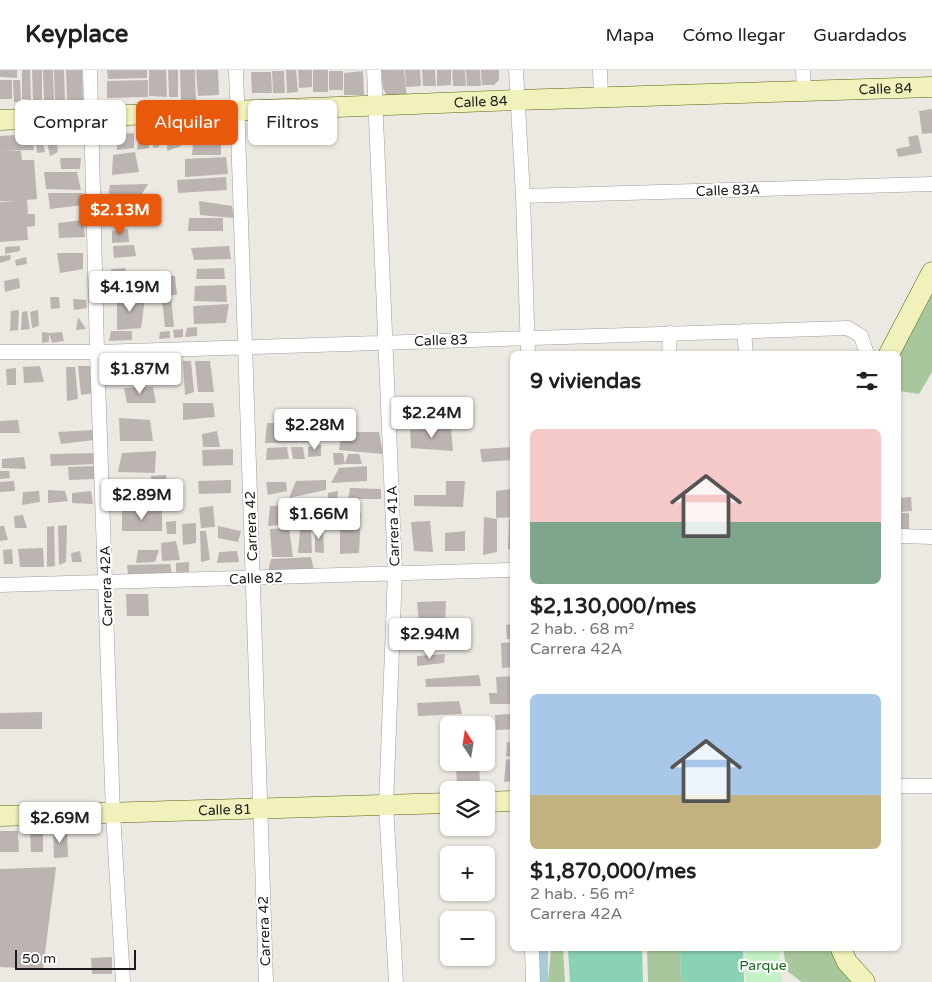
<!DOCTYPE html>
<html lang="es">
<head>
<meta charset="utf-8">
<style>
  :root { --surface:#fff; --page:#f2f2f2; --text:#202124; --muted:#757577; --line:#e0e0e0; --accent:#ea580c }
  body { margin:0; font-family:"Varela Round",sans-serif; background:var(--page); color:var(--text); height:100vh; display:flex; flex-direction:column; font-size:19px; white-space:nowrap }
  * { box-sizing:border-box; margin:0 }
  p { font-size:16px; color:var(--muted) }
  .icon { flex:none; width:28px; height:28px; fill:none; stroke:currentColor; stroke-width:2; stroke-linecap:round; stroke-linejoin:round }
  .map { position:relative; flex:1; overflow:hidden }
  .panel { position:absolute; left:510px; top:281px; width:391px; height:600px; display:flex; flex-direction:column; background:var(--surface); border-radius:8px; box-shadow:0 1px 4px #0004 }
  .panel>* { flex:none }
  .hud { position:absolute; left:15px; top:30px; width:420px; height:45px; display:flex; gap:10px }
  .needle { width:32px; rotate:348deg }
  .fabs { position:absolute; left:440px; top:646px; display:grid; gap:10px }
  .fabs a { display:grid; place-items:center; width:55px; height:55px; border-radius:8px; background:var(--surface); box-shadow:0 1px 4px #0004; font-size:25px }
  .scale { position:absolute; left:15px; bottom:12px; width:121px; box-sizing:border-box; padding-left:5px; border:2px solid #1c1c1c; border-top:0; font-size:14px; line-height:18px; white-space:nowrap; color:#1c1c1c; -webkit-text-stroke:4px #fff; paint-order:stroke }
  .price { position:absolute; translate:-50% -42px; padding:0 11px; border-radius:5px; background:#fff; color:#222; font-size:16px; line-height:32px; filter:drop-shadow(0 1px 2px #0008) }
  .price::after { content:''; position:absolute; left:50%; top:30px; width:15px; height:11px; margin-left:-8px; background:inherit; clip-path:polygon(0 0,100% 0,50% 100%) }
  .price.on { background:var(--accent); color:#fff }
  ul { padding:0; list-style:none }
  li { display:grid; align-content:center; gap:10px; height:265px; padding:0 20px }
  li span { display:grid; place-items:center; height:155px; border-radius:8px; color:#555 }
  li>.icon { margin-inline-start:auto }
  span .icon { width:90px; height:90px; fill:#fffc; stroke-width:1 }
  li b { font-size:21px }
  h2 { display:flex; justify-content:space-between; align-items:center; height:60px; padding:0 20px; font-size:21px }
  .pill { padding:0 18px; border-radius:8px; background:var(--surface); box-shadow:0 1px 4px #0004; font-size:18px; line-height:45px }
  .pill.on { background:var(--accent); color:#fff }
  header { display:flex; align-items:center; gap:30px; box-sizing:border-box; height:70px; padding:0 25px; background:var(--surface); border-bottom:1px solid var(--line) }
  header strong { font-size:24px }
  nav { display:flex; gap:28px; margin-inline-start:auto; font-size:18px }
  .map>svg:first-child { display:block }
  .forest { fill:#a9c79c }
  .park { fill:#c3f2c6 }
  .pitch { fill:#89d2b4 }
  .water { fill:#a7ccd5 }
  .building { fill:#bcb4b0 }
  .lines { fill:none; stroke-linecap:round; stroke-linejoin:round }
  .street-casing { stroke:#9d9d9d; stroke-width:15 }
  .secondary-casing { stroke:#5d6411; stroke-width:21 }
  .street { stroke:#fff; stroke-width:14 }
  .secondary { stroke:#f0f1bb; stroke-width:20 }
  .labels { text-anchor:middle; stroke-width:4.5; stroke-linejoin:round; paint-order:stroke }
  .street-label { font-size:14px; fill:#1c1c1c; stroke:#fff }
  .park-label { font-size:14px; fill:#176c1d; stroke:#fff }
</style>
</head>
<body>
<header>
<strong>Keyplace</strong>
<nav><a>Mapa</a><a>Cómo llegar</a><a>Guardados</a></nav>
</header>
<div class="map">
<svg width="932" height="912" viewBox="0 0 932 912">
  <rect width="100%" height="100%" fill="#ece9e2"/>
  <path class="forest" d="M932,220V302L919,324L899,321V284Z
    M551,879H563L565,912H548Z
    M647,879H680L681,912H648Z
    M783,879H832L834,889L851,912H802L787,901Z"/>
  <path class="park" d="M745,879H779L782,912H746Z"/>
  <path class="pitch" d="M568,879H642L643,912H570Z
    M680,879H743L744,912H681Z"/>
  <path class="water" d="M536,879H548V912H535Z"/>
  <path class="building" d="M0,0H17V8L0,7Z
    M22,0H30L31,30L22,29Z
    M32,0H42V30H33Z
    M43,0H53L54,30L44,31Z
    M54,0H64L65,32L55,31Z
    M66,0H82L83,30L67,31Z
    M107,0H147V8L108,9Z
    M149,0H166L167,27L149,26Z
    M168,0H178V27H169Z
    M180,0H195L196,31H181Z
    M196,0H218L219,25L198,26Z
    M286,0H296L298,22L287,23Z
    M298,0H312V17L299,18Z
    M313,0H328V22H313Z
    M381,0H404L407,28L387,26L383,18Z
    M405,0H420L421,16L406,17Z
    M422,0H435L436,16H423Z
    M437,0H451V15L437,16Z
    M452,0H465L466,16H453Z
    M466,0H480L481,16H467Z
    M481,0H499V10L494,15H482Z
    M272,1H284L285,23H273Z
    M329,1H343V20H329Z
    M363,1L364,25H344V3Z
    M251,2H271L272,23H252Z
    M0,10H12V29H0Z
    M13,10H20L21,32H14Z
    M148,10V27L107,28V11Z
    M932,39V63L922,64L919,41Z
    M195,56H221V85H192Z
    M179,59L181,76L167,81L168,60Z
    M66,60L75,66V72H63Z
    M154,62H159V77L153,78Z
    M134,63V78L117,80V64Z
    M149,63V78L137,80L139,64Z
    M33,64L34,80L0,81V66Z
    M918,65L922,83L898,87L896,79L910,76L908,67Z
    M56,67L58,82L50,86L46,69Z
    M43,73L45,82L37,83L36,74Z
    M0,81H21L22,90H34L37,129L27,130L28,144H35V156L27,157L28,170L0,172V132L16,131H0Z
    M135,82L139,102L112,105L113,85Z
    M226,87L228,104L185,107V89Z
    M60,88H81L80,99H61Z
    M44,102H77L81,120L46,119Z
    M226,107L227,120L178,123L177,110Z
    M148,114L140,127L108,129L110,115Z
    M48,123H82L83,135L50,139Z
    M145,131L152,147L109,149L111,134Z
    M199,131L232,136L234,148L200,145Z
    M189,148H223V161H188Z
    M83,150L85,167L59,168L58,153Z
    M128,159L129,172L112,173V161Z
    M134,175L136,186L114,188L113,176Z
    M20,176V181L5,184V177Z
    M229,176L231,189L194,190L191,178Z
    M57,183H83V199L60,203Z
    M11,185L10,190L0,193V186Z
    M26,187L27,194L16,196L15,190Z
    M125,198L129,211L113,213L111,199Z
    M224,198L225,209H196L197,199Z
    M165,206H175L177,225H165Z
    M19,208L20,218L5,222L4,211Z
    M226,215L227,232L194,231L195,216Z
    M50,227H59L60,238L51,239Z
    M138,227L145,229L141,258L117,260V228Z
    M171,227L174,257H165L162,229Z
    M73,229L86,230L87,238L74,240Z
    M229,234L226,253L194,254L193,236Z
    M19,240L18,260L10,261L11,241Z
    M38,240L39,256L32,258L30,242Z
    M27,241L30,259L21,260L22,242Z
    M78,247L86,259L76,260Z
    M197,257V266L185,267L187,258Z
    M183,259V267L174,268L173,260Z
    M111,261H132V270L109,271Z
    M170,261V268L159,269L160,262Z
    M42,262L49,263V272L42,273Z
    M62,262L64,271L52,273L49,263Z
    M148,291L153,307L129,310L128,292Z
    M183,291H191L194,322L185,325Z
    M195,291H210L214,322H198Z
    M40,296L44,312L24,313L23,297Z
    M78,296H92L94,323L81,325Z
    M66,297H75L78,329L67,331Z
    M16,298V315H7L6,299Z
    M153,317L156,333H127L124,318Z
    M183,333H213L215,347L183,350Z
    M119,348L150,350L153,371H120Z
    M18,350L20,363H0V351Z
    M267,353H320V372L265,373Z
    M451,358L453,381L411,378L410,360Z
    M93,360L95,370L61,374L58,362Z
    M217,361L220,377H203L202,364Z
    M342,362H379L383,384L339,380Z
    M321,375V386L308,387V377Z
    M287,377L289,389L266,390L267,378Z
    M291,377H303L305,389H293Z
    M512,377V390L482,392L480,379Z
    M233,379V395L203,396L202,380Z
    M156,381L155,403L118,402L122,383Z
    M97,383L96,394L51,396L50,384Z
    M333,383H343L345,394L334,395Z
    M348,384H359L362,394H345Z
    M24,387L26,399L2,398V389Z
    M94,396L95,409L69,410L68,397Z
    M367,396V411L331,413L339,398Z
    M0,401H9L10,408L0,409Z
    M166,405L167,418L152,419L151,406Z
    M231,410V423L199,424L198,411Z
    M326,410V420L289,428L296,411Z
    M14,411L15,421L0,422V412Z
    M446,411H465L463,437L414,436V425H446Z
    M266,412H286L287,421L268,425Z
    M350,418L381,419V429H348Z
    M512,419V447L496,448V421Z
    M48,420L65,421L68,431L48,433Z
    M39,421L40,432L22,435L23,422Z
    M91,421L93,434L72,433V423Z
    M338,421L336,437H327L328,423Z
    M911,427L912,441L899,442V428Z
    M312,434L306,453L268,456L270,436Z
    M213,436L215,457L201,458L199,438Z
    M122,440L162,441V461H122Z
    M340,440L361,443L359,483L340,484Z
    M899,443H909V459H899Z
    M23,445L27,458H15L14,446Z
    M484,447L497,449V482L483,485Z
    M509,449H512V479H508Z
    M176,451V464H167L166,452Z
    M430,451L433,482L414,481L411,452Z
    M196,453V473L183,475L182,454Z
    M67,455L66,492L59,495L58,456Z
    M0,456H4L8,470L0,471Z
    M54,456L55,496L47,497V457Z
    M218,456L241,461L238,472L218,468Z
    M323,456L324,483L315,482V457Z
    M289,458L293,487H272L270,459Z
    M300,459H311L312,483H298Z
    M200,461H206L210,490L201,492Z
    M465,461V481H445V463Z
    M176,471L180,490L162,491L161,473Z
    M43,478L44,497H20L18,479Z
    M12,479L13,494H4L3,480Z
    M138,480H159L155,492L136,493Z
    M80,481L82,492H72L71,483Z
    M237,481L239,492L217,493L219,482Z
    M311,487L314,500L268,501L271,489Z
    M189,492V502L176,503V493Z
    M170,494L172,503L128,504L127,495Z
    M510,508H512V534H511Z
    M126,524H148L149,546H127Z
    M446,531L445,555L419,554L417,532Z
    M512,554V569H507L506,555Z
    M512,572V597L502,598L501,573Z
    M445,584L444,593L417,596V586Z
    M479,605L481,616L426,617L425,609Z
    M512,606V634H490L489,623H497L496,607Z
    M459,631L462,644L418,646L417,633Z
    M42,642V659H0V643Z
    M512,644V659L496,660L495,645Z
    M507,672L512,673V687L506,686Z
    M506,689L512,690V711L504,712Z
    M469,692H479L480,714H457L456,698L469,697Z
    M67,759L68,787L54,788L53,760Z
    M43,760V782H31L30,761Z
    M0,761H18L19,782H0Z
    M56,797L43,899L0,897V799Z
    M112,887V904H92L91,888Z"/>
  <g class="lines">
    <g class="street-casing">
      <path id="street" d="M90,0L97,282L113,743L123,912
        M236,0L266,912
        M374,0L395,503L386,735L396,912
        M516,0L523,126L528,284
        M600,0L601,27
        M803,0L804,22
        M523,126L932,114
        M744,261L746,284
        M0,282H97L848,258L861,266L867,284
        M669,284L670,263
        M899,466L932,467
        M0,515L512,500
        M899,716H932
        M532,879L533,912"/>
    </g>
    <g class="secondary-casing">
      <g id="secondary">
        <path id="s1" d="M0,50L517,30L932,17"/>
        <path d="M889,284L932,202"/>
        <path d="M486,732L512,731"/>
        <path id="s2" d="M0,746L449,733"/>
        <path d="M841,879L847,892L865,912"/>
      </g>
    </g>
    <use href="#street" class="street"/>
    <use href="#secondary" class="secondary"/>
  </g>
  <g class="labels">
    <g class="street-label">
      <text dy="5" stroke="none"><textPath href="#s1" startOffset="886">Calle 84</textPath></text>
      <text dy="5" stroke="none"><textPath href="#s1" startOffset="481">Calle 84</textPath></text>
      <text transform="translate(728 120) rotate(-2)" y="5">Calle 83A</text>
      <text transform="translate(441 270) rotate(-2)" y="5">Calle 83</text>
      <text transform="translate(251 456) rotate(-92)" y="5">Carrera 42</text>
      <text transform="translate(393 456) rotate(-92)" y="5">Carrera 41A</text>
      <text transform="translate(256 508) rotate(-2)" y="5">Calle 82</text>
      <text transform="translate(106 516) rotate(-92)" y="5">Carrera 42A</text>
      <text dy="5" stroke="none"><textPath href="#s2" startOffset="225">Calle 81</textPath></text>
      <text transform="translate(264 861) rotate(-92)" y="5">Carrera 42</text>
    </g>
    <g class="park-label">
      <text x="763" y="900">Parque</text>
    </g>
  </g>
</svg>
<div class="fabs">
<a><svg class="needle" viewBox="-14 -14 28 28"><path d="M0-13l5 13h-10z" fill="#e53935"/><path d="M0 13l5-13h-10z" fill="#757577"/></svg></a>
<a><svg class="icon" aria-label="layers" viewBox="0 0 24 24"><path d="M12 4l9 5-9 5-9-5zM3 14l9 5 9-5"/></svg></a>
<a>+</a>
<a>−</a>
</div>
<div class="scale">50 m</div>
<b class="price on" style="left:120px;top:166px">$2.13M</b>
<b class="price" style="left:130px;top:243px">$4.19M</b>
<b class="price" style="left:140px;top:325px">$1.87M</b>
<b class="price" style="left:432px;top:369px">$2.24M</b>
<b class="price" style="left:315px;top:381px">$2.28M</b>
<b class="price" style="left:142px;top:451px">$2.89M</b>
<b class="price" style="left:319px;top:470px">$1.66M</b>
<b class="price" style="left:430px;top:590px">$2.94M</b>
<b class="price" style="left:60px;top:774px">$2.69M</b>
<div class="hud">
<a class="pill">Comprar</a>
<a class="pill on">Alquilar</a>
<a class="pill">Filtros</a>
</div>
<section class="panel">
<h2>9 viviendas<svg class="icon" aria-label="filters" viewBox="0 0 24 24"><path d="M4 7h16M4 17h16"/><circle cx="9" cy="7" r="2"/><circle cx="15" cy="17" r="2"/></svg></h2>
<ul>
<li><span style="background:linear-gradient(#f6c9c9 60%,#7fa58c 0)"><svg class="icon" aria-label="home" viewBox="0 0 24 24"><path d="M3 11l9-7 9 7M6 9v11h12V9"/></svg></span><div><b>$2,130,000/mes</b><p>2 hab. · 68 m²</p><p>Carrera 42A</p></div></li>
<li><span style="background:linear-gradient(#a9c7e8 65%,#c2b280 0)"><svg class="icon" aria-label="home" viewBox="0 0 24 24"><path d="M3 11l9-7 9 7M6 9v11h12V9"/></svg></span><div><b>$1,870,000/mes</b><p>2 hab. · 56 m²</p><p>Carrera 42A</p></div></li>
</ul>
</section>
</div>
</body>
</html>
